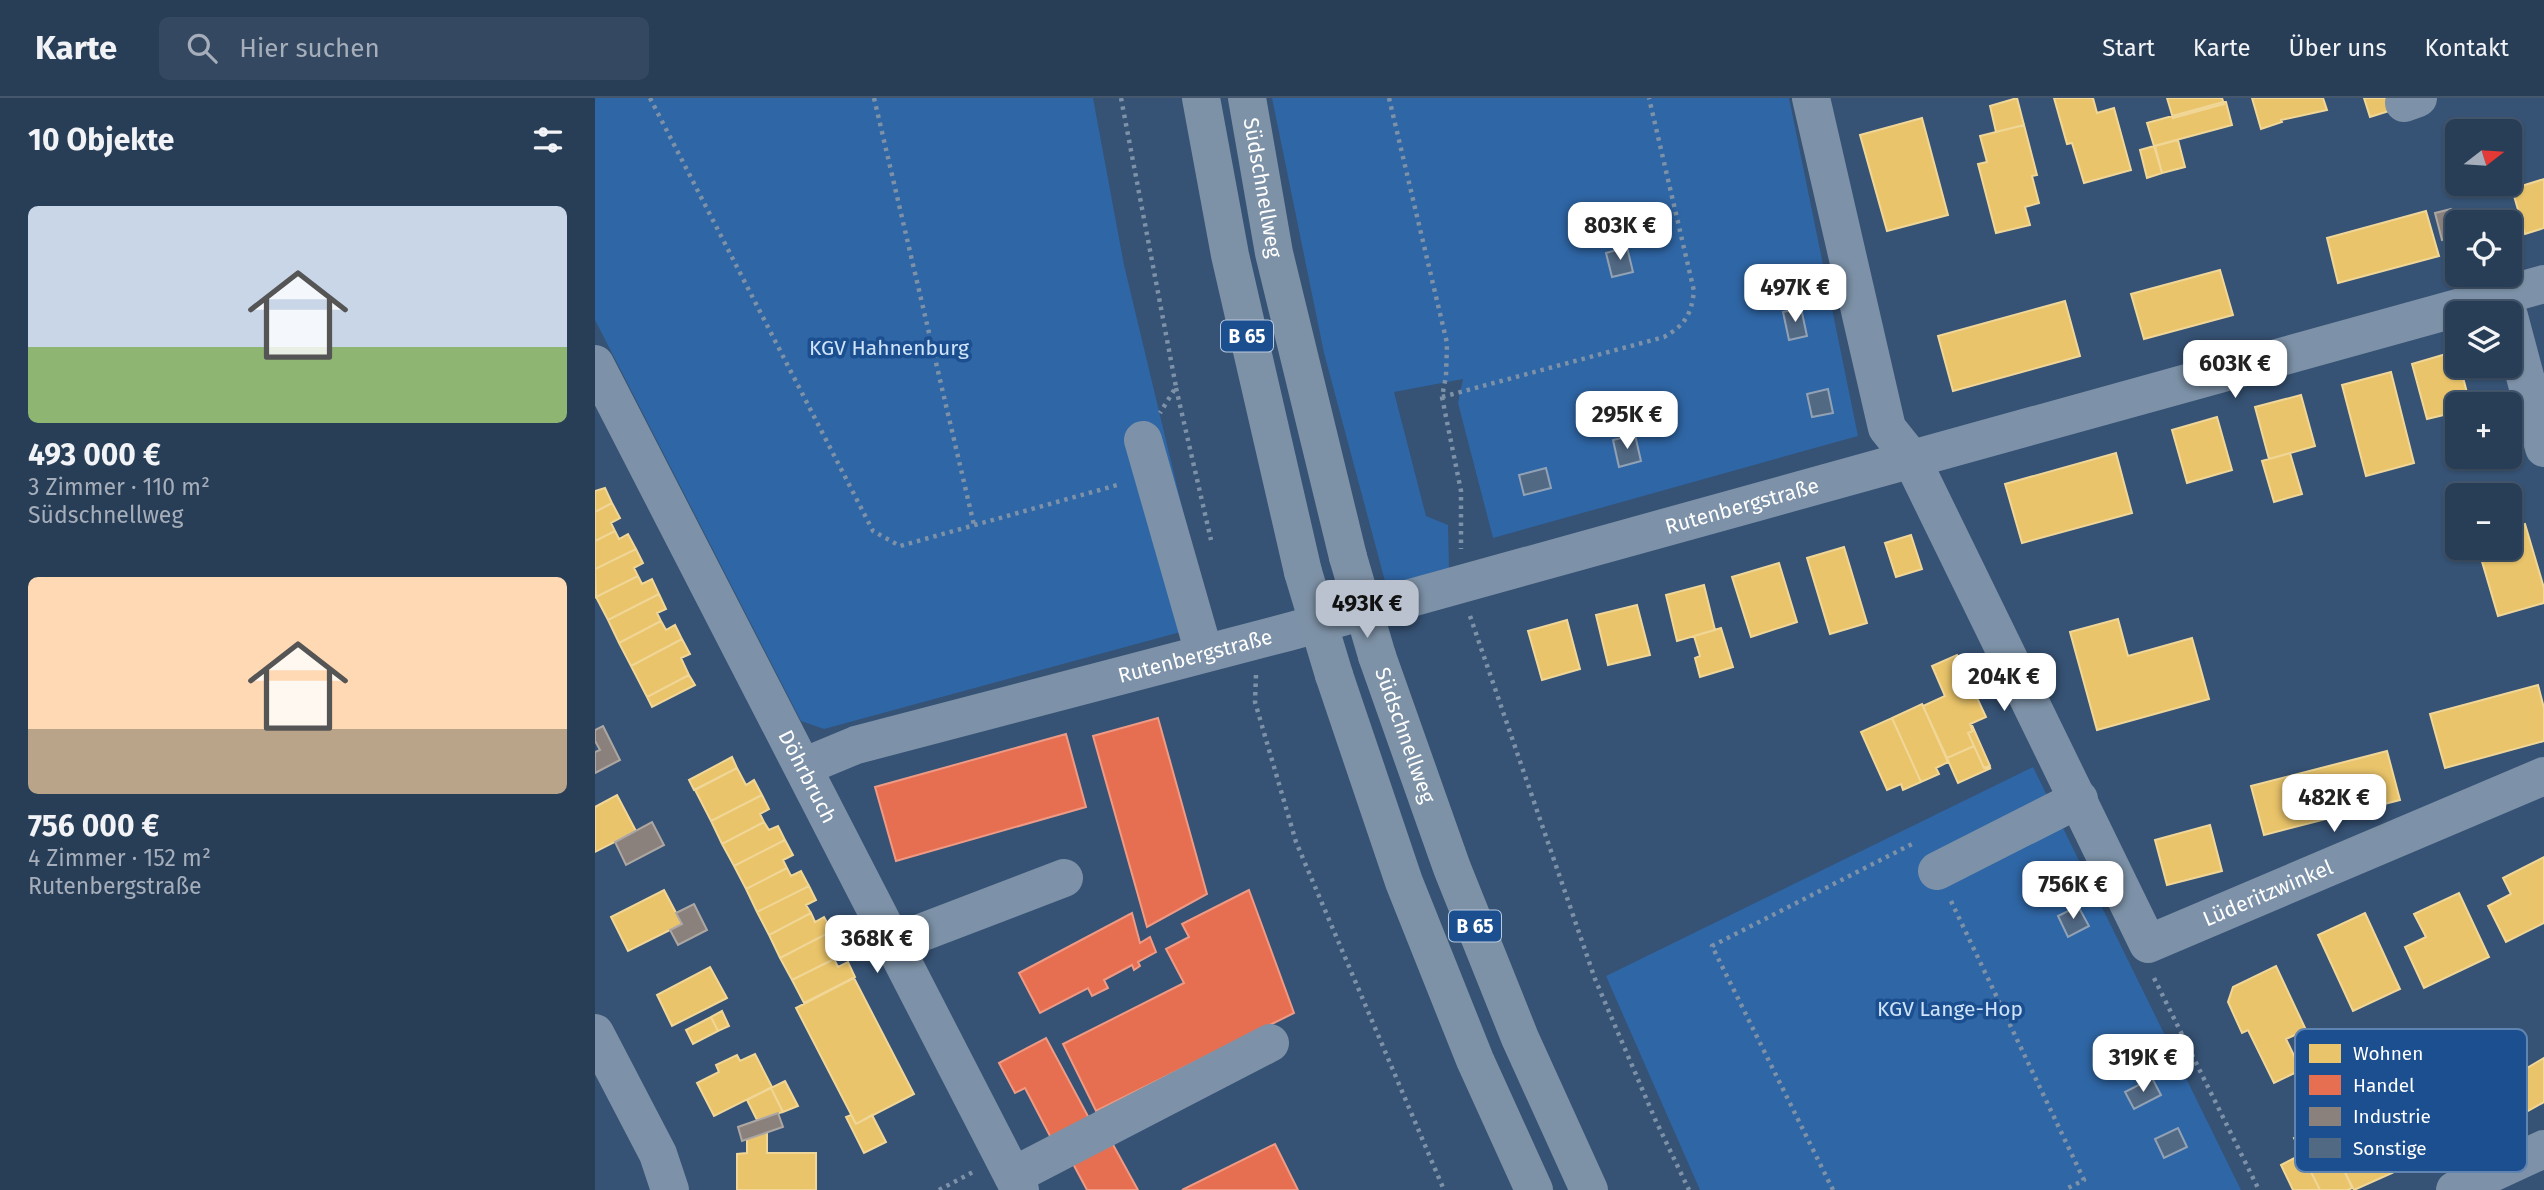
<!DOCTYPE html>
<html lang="de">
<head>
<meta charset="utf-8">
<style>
  :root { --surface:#283e57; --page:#344961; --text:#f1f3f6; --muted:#a5aeba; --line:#44576d; --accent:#b9c2ce }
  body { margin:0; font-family:"Fira Sans",sans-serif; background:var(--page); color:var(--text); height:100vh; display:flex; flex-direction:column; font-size:26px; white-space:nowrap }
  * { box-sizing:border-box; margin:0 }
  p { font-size:23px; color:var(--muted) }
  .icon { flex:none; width:38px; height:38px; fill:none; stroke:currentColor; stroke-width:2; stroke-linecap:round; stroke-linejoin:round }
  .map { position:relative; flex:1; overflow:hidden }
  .drawer { display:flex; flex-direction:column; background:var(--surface); width:595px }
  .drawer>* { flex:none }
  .needle { width:46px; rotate:73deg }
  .fabs { position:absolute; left:1850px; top:21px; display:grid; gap:14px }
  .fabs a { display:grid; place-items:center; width:77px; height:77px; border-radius:10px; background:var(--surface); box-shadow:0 2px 5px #0004,0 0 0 2px var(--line); font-size:35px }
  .price { position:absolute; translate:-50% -60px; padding:0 16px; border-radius:14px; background:#fff; color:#222; font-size:23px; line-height:46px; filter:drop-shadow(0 2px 4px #0008) }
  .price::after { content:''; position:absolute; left:50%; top:42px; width:21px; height:16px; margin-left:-10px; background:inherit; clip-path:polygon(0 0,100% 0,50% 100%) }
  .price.selected { background:var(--accent); color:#111 }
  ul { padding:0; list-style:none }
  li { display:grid; align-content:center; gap:14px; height:371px; padding:0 28px }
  li span { display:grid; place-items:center; height:217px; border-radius:10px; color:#555 }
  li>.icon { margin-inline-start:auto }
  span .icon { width:126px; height:126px; fill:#fffc; stroke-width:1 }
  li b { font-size:30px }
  h2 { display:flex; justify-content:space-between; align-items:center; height:84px; padding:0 28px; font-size:30px }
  header { display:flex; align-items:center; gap:42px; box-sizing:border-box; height:98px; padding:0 35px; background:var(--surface); border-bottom:2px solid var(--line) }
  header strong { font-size:33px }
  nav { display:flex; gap:38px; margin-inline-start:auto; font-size:24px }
  .search { width:490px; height:63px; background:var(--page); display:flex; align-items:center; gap:18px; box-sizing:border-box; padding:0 24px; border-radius:10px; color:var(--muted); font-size:26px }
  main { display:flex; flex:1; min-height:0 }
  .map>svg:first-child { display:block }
  .green { fill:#2f66a5 }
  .homes { fill:#e9c46a; stroke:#f0d697; stroke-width:2 }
  .shops { fill:#e76f51; stroke:#ee9a85; stroke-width:2 }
  .industry { fill:#8a817c; stroke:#ada7a3; stroke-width:2 }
  .building { fill:#526984; stroke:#92a2b6; stroke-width:2 }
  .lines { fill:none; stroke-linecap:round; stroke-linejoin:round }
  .path { stroke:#7d92a8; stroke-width:4.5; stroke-dasharray:3.5 5; stroke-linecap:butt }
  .minor { stroke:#7d92a8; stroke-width:38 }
  .highway { stroke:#7e92a7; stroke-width:38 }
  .highway-bridge { stroke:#7e92a7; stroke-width:38 }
  .labels { text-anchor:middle; stroke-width:7; stroke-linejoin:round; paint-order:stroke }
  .shield { fill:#1b4f8f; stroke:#bbcadd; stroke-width:2 }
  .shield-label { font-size:19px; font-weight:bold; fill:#fff }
  .street-label { font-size:21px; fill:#fff; stroke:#1b4f8f }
  .park-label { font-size:21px; fill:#cfe3fa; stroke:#1b4f8f }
  .key { fill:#1b4f8f; stroke:#5f84b1; stroke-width:2 }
  .key-label { font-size:19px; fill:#fff }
</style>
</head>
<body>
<header>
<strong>Karte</strong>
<div class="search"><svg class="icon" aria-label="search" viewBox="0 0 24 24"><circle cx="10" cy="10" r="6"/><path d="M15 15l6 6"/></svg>Hier suchen</div>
<nav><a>Start</a><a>Karte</a><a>Über uns</a><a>Kontakt</a></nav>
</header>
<main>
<section class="drawer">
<h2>10 Objekte<svg class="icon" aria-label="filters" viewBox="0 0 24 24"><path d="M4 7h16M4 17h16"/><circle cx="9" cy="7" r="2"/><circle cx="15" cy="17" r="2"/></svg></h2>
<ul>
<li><span style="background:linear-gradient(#c9d6e8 65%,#8fb573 0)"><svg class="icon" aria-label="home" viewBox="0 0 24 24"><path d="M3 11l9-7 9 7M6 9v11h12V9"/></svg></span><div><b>493 000 €</b><p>3 Zimmer · 110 m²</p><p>Südschnellweg</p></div></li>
<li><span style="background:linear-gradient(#ffd9b3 70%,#b9a48a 0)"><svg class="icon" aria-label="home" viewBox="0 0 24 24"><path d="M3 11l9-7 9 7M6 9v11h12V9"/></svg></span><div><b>756 000 €</b><p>4 Zimmer · 152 m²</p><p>Rutenbergstraße</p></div></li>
</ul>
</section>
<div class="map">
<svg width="1949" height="1092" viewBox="0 0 1949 1092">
  <rect width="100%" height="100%" fill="#365274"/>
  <path class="green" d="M0,0H498L529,167L615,526L229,631L206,623L0,222Z
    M677,0H1194L1263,338L898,440L863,305L868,281L799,294L831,418L853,427L854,471L791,487L729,255Z
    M1438,669L1646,1092H1105L1011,878Z"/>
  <path class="homes" d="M1422,0L1429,27L1401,34L1395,8Z
    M1459,0H1498L1502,15L1519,10L1536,72L1489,85L1477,45L1472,46Z
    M1572,0H1627L1629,6L1578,20Z
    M1657,0H1728L1732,12L1686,22L1687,24L1666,31Z
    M1769,0H1793L1797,12L1775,19Z
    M1628,4H1631L1637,27L1559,48L1552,25Z
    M1327,20L1353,117L1292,133L1265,37Z
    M1429,27L1442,77L1437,78L1444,105L1430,109L1435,127L1401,135L1383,66L1392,64L1385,38Z
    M1583,42L1590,69L1567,75L1560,48Z
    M1559,48L1567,75L1552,80L1545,52Z
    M1949,81V130L1930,136L1917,91Z
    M1831,113L1844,158L1743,185L1732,140Z
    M1625,172L1638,217L1549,241L1536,196Z
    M1470,203L1485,258L1358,293L1343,238Z
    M1861,253L1862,268H1865L1875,306H1862V326L1857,327L1853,316L1832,321L1817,266Z
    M1796,274L1819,365L1771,378L1747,287Z
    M1706,297L1720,348L1674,361L1660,309Z
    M1622,319L1637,372L1592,385L1577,332Z
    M1521,355L1537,415L1427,445L1410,386Z
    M1695,355L1707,396L1679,404L1667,363Z
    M10,390L17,405L0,414V393Z
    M17,405L25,420L16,425L20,433L0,443V414Z
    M1930,426L1949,490V505L1903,518L1883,450H1914V431Z
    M20,433L24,441L33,436L41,451L0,471V443Z
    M1316,437L1327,471L1301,479L1290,445Z
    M1249,449L1272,525L1235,536L1212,460Z
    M41,451L48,465L39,470L43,478L1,499L0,471Z
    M1184,465L1202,524L1156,539L1137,479Z
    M43,478L47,486L57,481L64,496L13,522L1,499Z
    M1109,487L1120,532L1082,543L1071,497Z
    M64,496L71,511L62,515L66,523L24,545L13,522Z
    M1042,507L1055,557L1013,567L1001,517Z
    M1523,521L1533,558L1597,540L1614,601L1502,632L1475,534Z
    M972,522L985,571L947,582L933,533Z
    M66,523L71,532L80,527L87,541L36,568L24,545Z
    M1126,530L1138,569L1105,579L1100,560L1105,558L1099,538Z
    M87,541L95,556L86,560L94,577L52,599L36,568Z
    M1362,557L1391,619L1375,626L1378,633L1373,635L1379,648L1352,660L1328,608L1350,598L1337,568Z
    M94,577L100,587L57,609L52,599Z
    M1943,587L1949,610V643L1850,670L1835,616Z
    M1327,606L1353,664L1341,670L1344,676L1326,684L1297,620Z
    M1297,620L1326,684L1308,692L1306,686L1292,692L1266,634Z
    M1376,625L1395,668L1389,670L1373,635L1378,633Z
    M1379,648L1389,670H1396L1363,685L1352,660Z
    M1792,653L1805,702L1669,737L1656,688Z
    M137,659L142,670L99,692L94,682Z
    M142,670L151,687L159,682L167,697L116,723L100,692Z
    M22,697L41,733L0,754V709Z
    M167,697L174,711L165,716L169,724L127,746L116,723Z
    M169,724L174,732L183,728L190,742L139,768L127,746Z
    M1615,727L1627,773L1572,787L1560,742Z
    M190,742L198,757L188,762L192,770L151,791L139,768Z
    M1949,759V825L1911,844L1893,808L1916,796L1908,780Z
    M192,770L196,778L206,773L214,788L162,814L151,791Z
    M214,788L221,802L211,807L216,815L174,837L162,814Z
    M69,792L87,826L33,853L16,819Z
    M1864,795L1894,859L1829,890L1810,849L1831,839L1819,816Z
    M216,815L220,824L229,819L237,833L185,860L174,837Z
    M1770,815L1805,891L1758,913L1723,837Z
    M237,833L244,848L235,853L239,861L197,882L185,860Z
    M239,861L243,869L253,864L260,879L209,905L197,882Z
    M1681,868L1711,932L1691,941L1706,972L1679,985L1653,932L1647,935L1633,904L1638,889Z
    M115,869L132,900L77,928L62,897Z
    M259,880L319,996L261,1026L201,910Z
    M127,913L134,928L123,933L116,919Z
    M116,919L123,933L98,946L91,932Z
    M160,956L177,989L119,1018L102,985L124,974L121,967L142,957L145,963Z
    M1949,960V1004L1933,1013L1915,980Z
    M190,983L203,1008L188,1014L176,990Z
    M176,990L188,1014L162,1022L152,1002Z
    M256,1017L261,1026L277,1017L291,1044L269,1055L251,1019Z
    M1818,1017L1836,1056L1797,1075L1778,1036Z
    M1729,1026L1757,1090L1753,1092H1725L1699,1040Z
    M172,1034V1055H221V1092H142V1056L152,1055V1041Z
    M1778,1036L1797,1075L1759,1092L1740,1055Z
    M1707,1056L1725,1092H1698L1686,1067Z"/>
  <path class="shops" d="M563,620L612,796L552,829L498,638Z
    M471,636L491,709L301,763L280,689Z
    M654,792L699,915L501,1013L468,946L589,885L571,851L594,839L587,826Z
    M537,815L545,845L555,839L561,854L543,864L545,868L539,872L537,867L509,882L513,890L497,898L493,890L445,915L424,875Z
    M451,940L494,1020L456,1040L430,990L420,995L404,965Z
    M516,1043L543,1092H492L477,1064Z
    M680,1046L703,1092H587Z"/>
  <path class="industry" d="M1856,111L1862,138L1847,142L1840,115Z
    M8,628L25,662L0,675V654L5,652L0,643V632Z
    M57,724L69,747L31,767L20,744Z
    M99,806L112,832L83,847L75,832L87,826L81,815Z
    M183,1015L188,1029L147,1043L143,1029Z"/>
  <path class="building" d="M1032,149L1038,174L1017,179L1011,155Z
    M1206,210L1212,238L1194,242L1188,214Z
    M1233,291L1238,315L1217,319L1212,296Z
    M1040,337L1046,363L1024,369L1018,342Z
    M951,370L956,390L929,397L924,377Z
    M1483,808L1494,828L1473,839L1463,818Z
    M1557,980L1566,997L1539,1011L1530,994Z
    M1583,1030L1592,1049L1569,1060L1560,1041Z"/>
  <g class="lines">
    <path class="path" d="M55,0L278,433L305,448L526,386
      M279,0L379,427
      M526,0L581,289L565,315
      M794,0L852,245L851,278L847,299L866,393V451
      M581,290L616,442
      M847,299L1069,239C1090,227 1096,217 1099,193L1054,0
      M875,518L1000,881L1060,1021L1094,1092
      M661,577L660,604L701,744L849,1092
      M1356,803L1489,1082L1469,1092
      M1559,880L1664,1092
      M344,1092L378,1074
      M1238,1092L1117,848L1317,746"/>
    <g class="minor">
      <path id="s1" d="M1216,0L1292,330L1316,360L1553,846L1949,678"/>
      <path d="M1809,5L1823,0"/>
      <path d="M1914,218L1949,350"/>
      <path id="s2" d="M0,266L425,1092"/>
      <path d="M548,342L609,555"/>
      <path id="s3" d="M208,669L261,647L693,534L1949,186"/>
      <path d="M1342,773L1484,701"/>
      <path d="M299,845L469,780"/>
      <path d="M0,935L63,1056L75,1092"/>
      <path d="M418,1078L675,945"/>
      <path d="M1860,1092L1949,1051"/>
    </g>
    <g class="highway">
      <path d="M606,0L635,157L708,474"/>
      <path id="s4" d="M652,0L679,155L753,459"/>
      <path id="s5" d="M782,558L857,770L925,940L994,1092"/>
      <path d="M739,577L809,784L880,962L939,1092"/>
    </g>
    <path class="highway-bridge" d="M753,459L782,558
      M708,474L739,577"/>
  </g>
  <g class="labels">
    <g class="shield">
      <rect x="626" y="222.5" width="52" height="31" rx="5"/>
      <rect x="854" y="812.5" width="52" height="31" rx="5"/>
    </g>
    <g class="shield-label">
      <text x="652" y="245">B 65</text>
      <text x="880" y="835">B 65</text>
    </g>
    <g class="street-label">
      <text dy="7" stroke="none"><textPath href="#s4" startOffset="91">Südschnellweg</textPath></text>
      <text dy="7" stroke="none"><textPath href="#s3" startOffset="975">Rutenbergstraße</textPath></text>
      <text dy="7" stroke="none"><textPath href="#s3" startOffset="408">Rutenbergstraße</textPath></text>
      <text dy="7" stroke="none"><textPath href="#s5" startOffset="84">Südschnellweg</textPath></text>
      <text dy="7" stroke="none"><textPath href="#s2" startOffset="464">Döhrbruch</textPath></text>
      <text dy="7" stroke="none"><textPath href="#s1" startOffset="1048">Lüderitzwinkel</textPath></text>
    </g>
    <g class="park-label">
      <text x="294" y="257">KGV Hahnenburg</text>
      <text x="1355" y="918">KGV Lange-Hop</text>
    </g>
  </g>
  <rect x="1700" y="931" width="232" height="143" rx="10" class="key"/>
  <rect x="1714" y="946" width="32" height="19" fill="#e9c46a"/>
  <rect x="1714" y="977" width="32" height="20" fill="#e76f51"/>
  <rect x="1714" y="1009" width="32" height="19" fill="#8a817c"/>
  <rect x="1714" y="1040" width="32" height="20" fill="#526984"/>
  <g class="key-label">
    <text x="1758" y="962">Wohnen</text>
    <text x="1758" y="994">Handel</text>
    <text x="1758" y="1025">Industrie</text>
    <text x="1758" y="1057">Sonstige</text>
  </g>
</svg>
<div class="fabs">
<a><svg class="needle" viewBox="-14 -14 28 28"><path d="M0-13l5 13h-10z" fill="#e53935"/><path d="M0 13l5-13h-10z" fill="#a5aeba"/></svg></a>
<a><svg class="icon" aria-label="locate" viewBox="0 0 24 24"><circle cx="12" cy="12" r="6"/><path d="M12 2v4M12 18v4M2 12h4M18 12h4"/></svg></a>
<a><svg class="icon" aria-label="layers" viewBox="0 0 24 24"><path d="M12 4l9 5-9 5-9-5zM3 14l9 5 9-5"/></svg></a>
<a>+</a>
<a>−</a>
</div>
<b class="price" style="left:1025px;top:164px">803K €</b>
<b class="price" style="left:1200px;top:226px">497K €</b>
<b class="price" style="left:1640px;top:302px">603K €</b>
<b class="price" style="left:1032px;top:353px">295K €</b>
<b class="price selected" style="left:772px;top:542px">493K €</b>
<b class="price" style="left:1409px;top:615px">204K €</b>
<b class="price" style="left:1739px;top:736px">482K €</b>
<b class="price" style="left:1478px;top:823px">756K €</b>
<b class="price" style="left:282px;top:877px">368K €</b>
<b class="price" style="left:1548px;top:996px">319K €</b>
</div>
</main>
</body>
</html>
